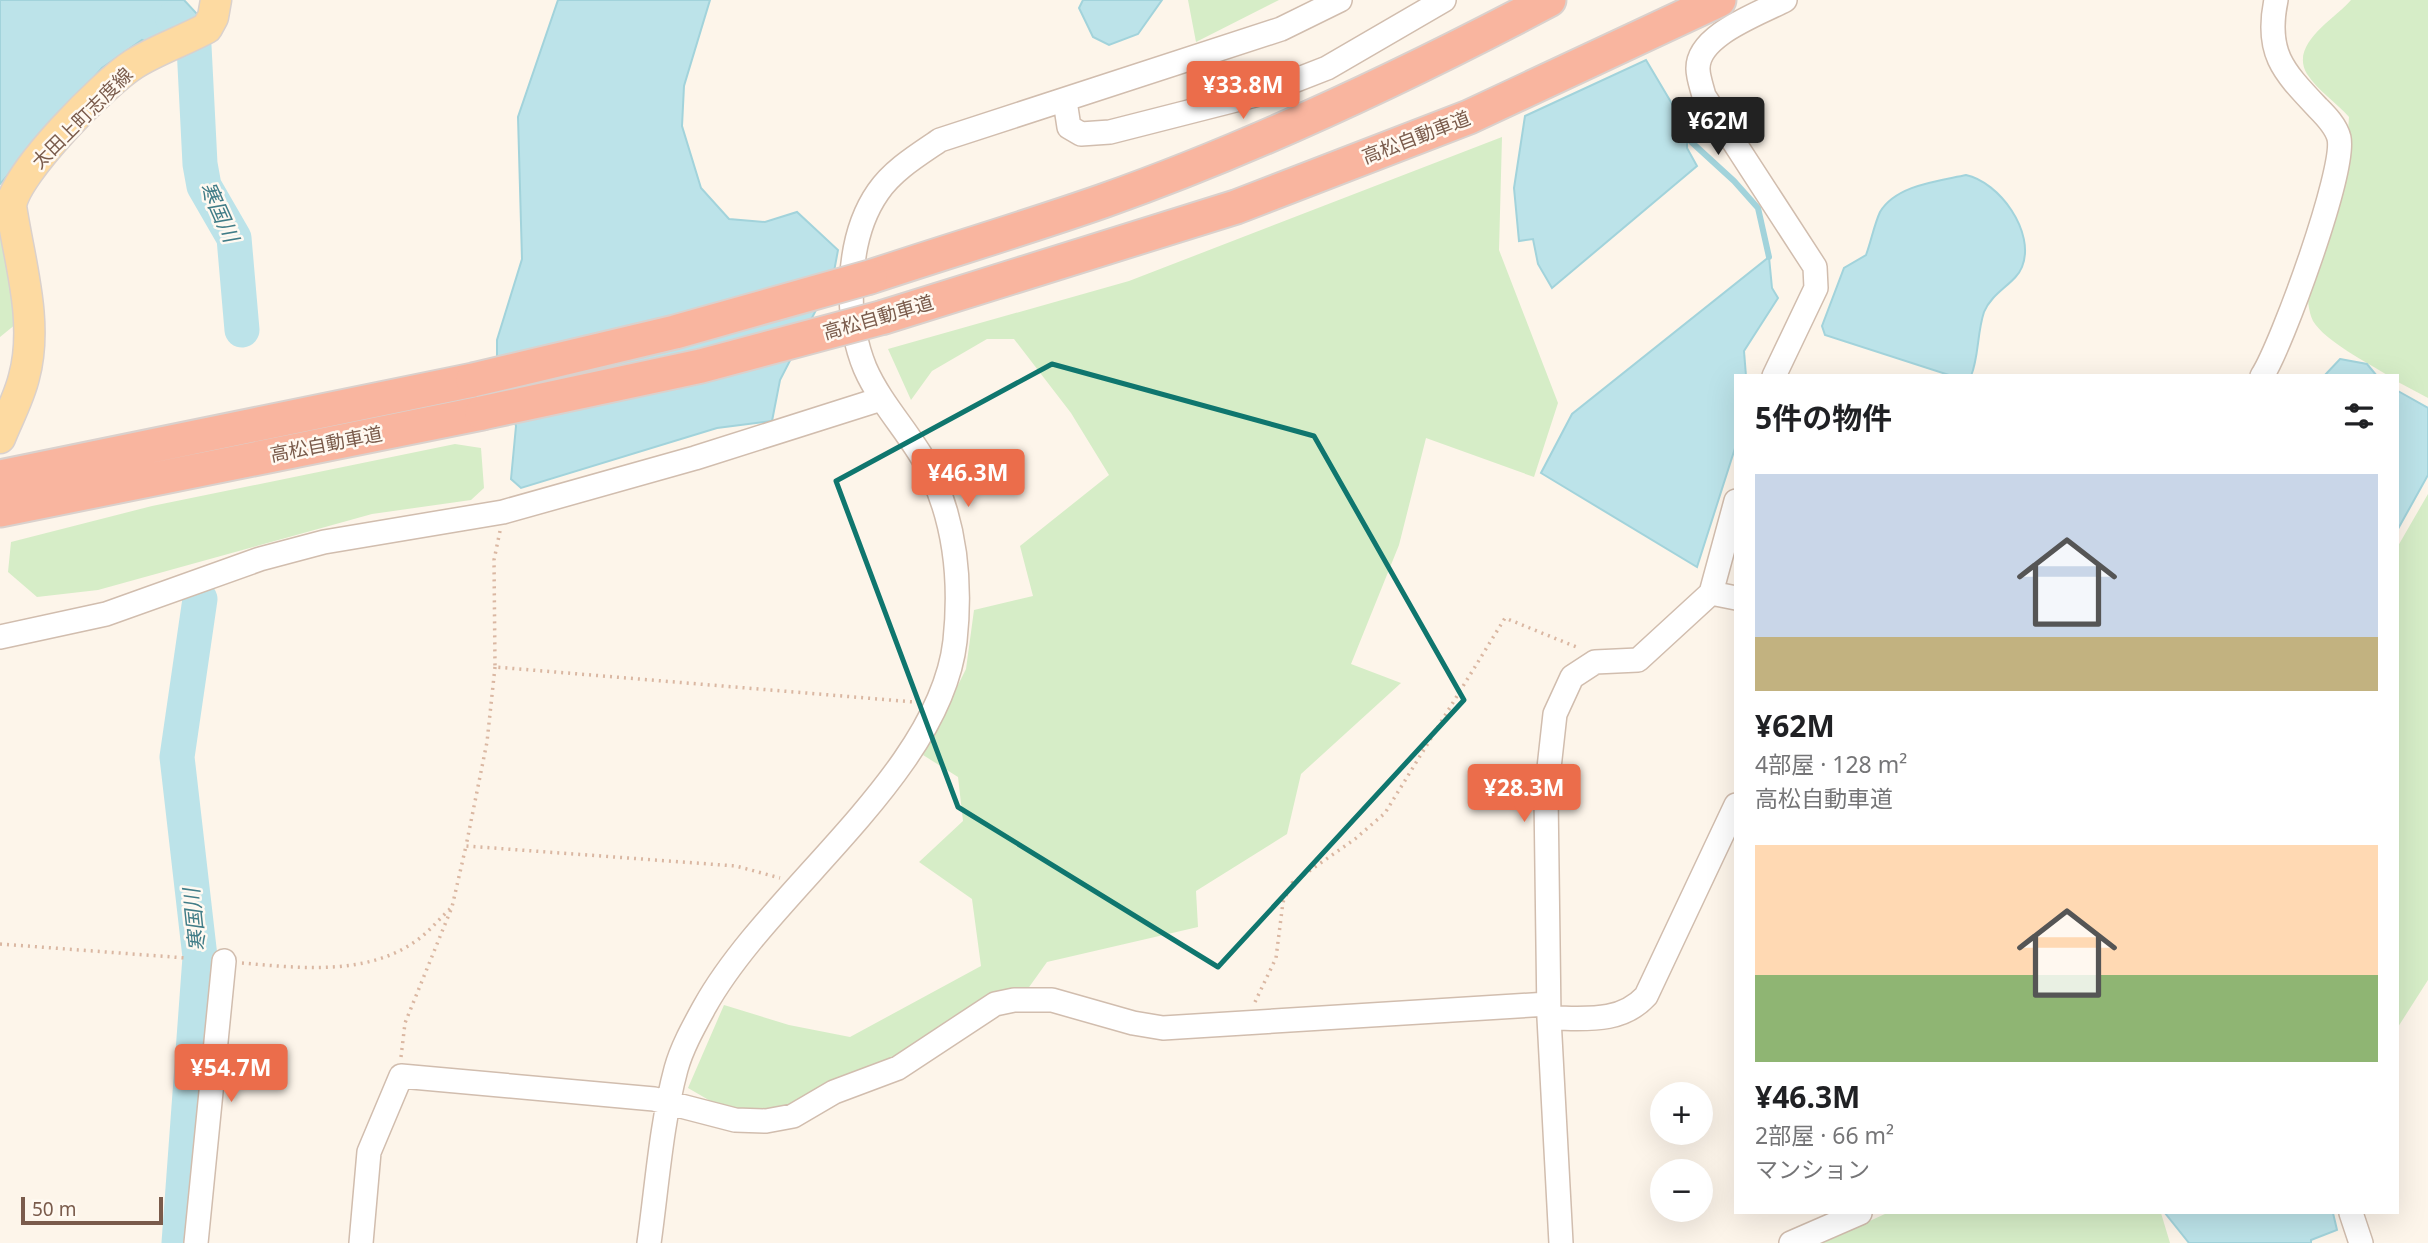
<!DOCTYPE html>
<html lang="ja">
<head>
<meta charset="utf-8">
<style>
  :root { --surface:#fff; --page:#f6f6f6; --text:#202124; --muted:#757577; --accent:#eb6d4b }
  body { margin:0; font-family:"Noto Sans","Noto Sans JP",sans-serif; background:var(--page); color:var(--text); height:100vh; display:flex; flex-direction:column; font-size:26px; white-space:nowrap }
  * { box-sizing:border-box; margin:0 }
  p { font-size:23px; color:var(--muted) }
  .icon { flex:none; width:38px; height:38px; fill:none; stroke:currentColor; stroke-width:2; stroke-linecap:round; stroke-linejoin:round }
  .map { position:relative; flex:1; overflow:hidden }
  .sheet { position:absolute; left:1734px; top:374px; width:665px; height:840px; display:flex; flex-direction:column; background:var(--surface); border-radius:0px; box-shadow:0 7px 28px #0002 }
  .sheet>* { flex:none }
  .fabs { position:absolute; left:1650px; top:1082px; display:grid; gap:14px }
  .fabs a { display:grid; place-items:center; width:63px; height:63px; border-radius:50%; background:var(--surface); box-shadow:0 7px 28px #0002; font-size:35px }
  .scale { position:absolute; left:21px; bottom:18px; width:142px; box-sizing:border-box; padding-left:7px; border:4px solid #7a5b4b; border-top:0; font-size:19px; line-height:24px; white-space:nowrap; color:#7a5b4b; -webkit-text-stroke:5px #fff9f1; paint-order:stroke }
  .price { position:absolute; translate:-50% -60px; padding:0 16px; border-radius:7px; background:var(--accent); color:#fff; font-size:23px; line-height:46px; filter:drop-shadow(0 2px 4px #0008) }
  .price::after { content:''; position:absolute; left:50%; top:42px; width:21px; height:16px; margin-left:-10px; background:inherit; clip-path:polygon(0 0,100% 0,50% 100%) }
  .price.on { background:#222; color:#fff }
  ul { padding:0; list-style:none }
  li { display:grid; align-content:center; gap:14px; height:371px; padding:0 21px }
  li span { display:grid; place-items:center; height:217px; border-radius:0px; color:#555 }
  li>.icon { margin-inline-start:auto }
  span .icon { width:126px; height:126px; fill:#fffc; stroke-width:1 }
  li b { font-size:30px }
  h2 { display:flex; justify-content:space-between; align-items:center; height:84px; padding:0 21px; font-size:30px }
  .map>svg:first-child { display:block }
  .green { fill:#d6edc7 }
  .water { fill:#bce3e9; stroke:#a2d3db; stroke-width:2 }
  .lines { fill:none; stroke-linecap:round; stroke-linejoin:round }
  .stream { stroke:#a2d3db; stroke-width:6 }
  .river { stroke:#bce3e9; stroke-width:35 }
  .minor-casing { stroke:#d1bdae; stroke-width:26 }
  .major-casing { stroke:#dad1cd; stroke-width:33 }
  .highway-casing { stroke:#dad1cd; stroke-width:37 }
  .path { stroke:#dab7a2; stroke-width:3.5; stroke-dasharray:2 5; stroke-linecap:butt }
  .minor { stroke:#fff; stroke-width:23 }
  .major { stroke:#fddaa1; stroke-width:30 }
  .highway { stroke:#f9b59f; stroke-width:33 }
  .highway-bridge-casing { stroke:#dad1cd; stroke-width:37; stroke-linecap:butt }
  .highway-bridge { stroke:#f9b59f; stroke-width:33 }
  .marked { fill:none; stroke:#0f766e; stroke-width:5; stroke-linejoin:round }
  .labels { text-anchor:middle; stroke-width:5; stroke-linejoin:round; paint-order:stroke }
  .street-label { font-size:19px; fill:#7a5b4b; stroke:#fff9f1 }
  .water-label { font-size:21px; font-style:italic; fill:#407c87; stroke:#fff9f1 }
</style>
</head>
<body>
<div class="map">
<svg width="2428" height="1243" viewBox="0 0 2428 1243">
  <rect width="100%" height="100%" fill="#fdf5ea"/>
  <path class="green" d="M1188,0H1279L1196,42Z
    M2351,0H2428V398L2398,382V376H2389C2368,363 2325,341 2313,321C2308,311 2308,298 2307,288L2345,173L2349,117C2337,103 2317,90 2307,74C2289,44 2335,19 2351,0Z
    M1502,137L1499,250L1558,403L1534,477L1426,438L1399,545L1351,664L1401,683L1301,774L1287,834L1196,891L1198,927L1047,962L1027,990L896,1059L787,1112L726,1110L688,1088L724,1005L789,1025L850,1037L981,966L972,899L919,862L963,821L958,777L923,755L966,669L974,610L1033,596L1020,546L1109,475L1071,413L1014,339H987L932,371L911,400L888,349L1129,281Z
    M0,217L16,324L0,337Z
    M455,444L481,448L484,488L471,500L372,514L98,590L37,597L8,572L11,542L152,506Z
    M2428,494V980L2398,1027V546Z
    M1887,1213H2161L2170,1243H1822Z"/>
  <path class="water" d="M0,0H184L198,15L197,28L161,48L142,40L102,68L0,184Z
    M558,0H710L684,86L682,126L701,188L729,219L765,222L797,212L838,250L833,277L780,380L772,421L717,428L521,488L511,479L516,426L497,364V340L522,259L518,117Z
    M1083,0H1162L1138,34L1109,45L1093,37L1079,8Z
    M1646,60L1687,129V148L1697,166L1552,288L1538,264L1533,239L1519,241L1514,188L1525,116Z
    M1966,175C1999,182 2036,232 2022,267C2016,283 1992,292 1984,312C1977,333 1979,356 1971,376H1952L1825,335L1822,326L1844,268L1866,255C1871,242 1874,225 1880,212C1896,185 1939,181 1966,175Z
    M1769,257L1772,288L1778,298L1744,351L1746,376H1736V445L1697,567L1541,473L1572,414Z
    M2340,359L2367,364L2377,376H2324Z
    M2398,391L2428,408V475L2398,529Z
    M2165,1213H2333L2337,1230L2311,1240V1243H2189Z"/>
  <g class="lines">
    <path class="stream" d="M1687,138L1734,181L1758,208L1769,257"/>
    <path class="river" d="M173,19L194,46L200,164L204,186L234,238L242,330
      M179,1243L200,957L177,757L200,599"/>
    <g class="minor-casing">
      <path id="minor" d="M1065,101L1069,127L1081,134L1110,132L1263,93L1327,68L1444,0
        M1774,376L1816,288L1815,267L1704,96C1702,88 1698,77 1698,69C1697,35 1759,14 1785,0
        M2262,376C2282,345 2346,170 2339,138C2336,126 2326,116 2318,108C2283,71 2265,53 2276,0
        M1711,593L1736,598
        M0,637L106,614L260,559L324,542L503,512L695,458L881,399
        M1549,1018C1584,1018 1620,1024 1646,996L1736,805
        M2351,1213L2361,1243
        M196,1243L224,961
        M361,1243L369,1152L401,1076L654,1099L735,1120L766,1121L793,1116L834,1092L898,1068L995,1004L1014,1000H1052L1133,1023L1163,1028L1548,1004
        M649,1243C657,1186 661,1125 676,1069C682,1047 694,1026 705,1006C769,891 940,774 955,641C961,585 956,527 932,475C914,437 882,407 865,368C844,317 846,238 878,192C893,170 918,155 940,140L1281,29L1340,0
        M1561,1243L1549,1018L1546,795L1555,714L1572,677L1595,662L1638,660L1711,593L1736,501
        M1791,1243L1860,1213"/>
    </g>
    <g class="major-casing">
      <path id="major" d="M0,438C8,418 19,398 24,377C39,322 19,260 11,206C15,173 104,83 134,64C156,50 183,41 207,28L213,17L216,0"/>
    </g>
    <g class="highway-casing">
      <path id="highway" d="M870,277C948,251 1026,228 1103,201C1256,147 1405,76 1549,0
        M884,317L1236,207L1469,117L1719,0
        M0,477L473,380
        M0,510L482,413"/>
    </g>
    <path class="path" d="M500,531L494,560L495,667L914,702
      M495,667L487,742L466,846L736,866L780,878
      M0,944L186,958
      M242,963C300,968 366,976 416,941C429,932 440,918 452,907
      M1255,1002L1276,958L1283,902L1292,883L1355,839L1385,813L1505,618L1579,648
      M401,1057L405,1023L452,907L466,846"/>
    <use href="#minor" class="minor"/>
    <use href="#major" class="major"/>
    <use href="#highway" class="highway"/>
    <g class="highway-bridge-casing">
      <path id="highway-bridge" d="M473,380L675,332L870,277
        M482,413L701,366L884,317"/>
    </g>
    <use href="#highway-bridge" class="highway-bridge"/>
  </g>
  <path class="marked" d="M1052,364L1314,436L1464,700L1218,967L958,807L836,481Z"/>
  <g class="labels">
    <g class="street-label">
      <text transform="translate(82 118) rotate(-45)" y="7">太田上町志度線</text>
      <text transform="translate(1416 137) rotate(-21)" y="7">高松自動車道</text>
      <text transform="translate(878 317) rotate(-16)" y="7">高松自動車道</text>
      <text transform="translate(326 444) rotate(-11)" y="7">高松自動車道</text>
    </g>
    <g class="water-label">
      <text transform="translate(219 212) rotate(66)" y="7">寒国川</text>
      <text transform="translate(195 920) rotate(-96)" y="7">寒国川</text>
    </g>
  </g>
</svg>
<div class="fabs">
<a>+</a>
<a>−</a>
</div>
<div class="scale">50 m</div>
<b class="price" style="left:1243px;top:121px">¥33.8M</b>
<b class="price on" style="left:1718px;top:157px">¥62M</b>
<b class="price" style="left:968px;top:509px">¥46.3M</b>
<b class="price" style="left:1524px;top:824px">¥28.3M</b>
<b class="price" style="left:231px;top:1104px">¥54.7M</b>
<section class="sheet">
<h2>5件の物件<svg class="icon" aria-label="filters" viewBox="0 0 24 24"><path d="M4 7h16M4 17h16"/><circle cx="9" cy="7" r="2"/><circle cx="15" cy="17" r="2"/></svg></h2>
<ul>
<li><span style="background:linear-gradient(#c9d6e8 75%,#c2b280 0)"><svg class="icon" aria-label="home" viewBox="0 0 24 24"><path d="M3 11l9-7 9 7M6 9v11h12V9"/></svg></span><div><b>¥62M</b><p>4部屋 · 128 m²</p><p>高松自動車道</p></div></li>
<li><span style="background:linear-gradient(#ffd9b3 60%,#8fb573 0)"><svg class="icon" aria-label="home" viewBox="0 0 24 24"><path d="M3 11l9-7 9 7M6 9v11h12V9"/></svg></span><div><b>¥46.3M</b><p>2部屋 · 66 m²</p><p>マンション</p></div></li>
</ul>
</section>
</div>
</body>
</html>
